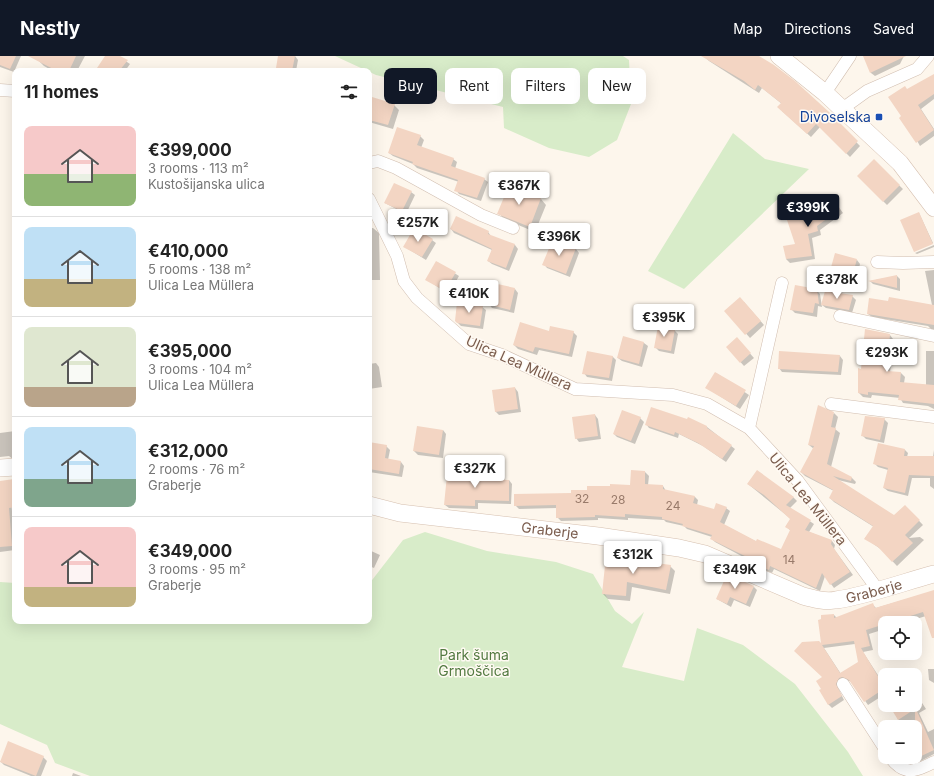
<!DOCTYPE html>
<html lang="en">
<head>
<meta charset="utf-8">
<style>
  :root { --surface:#fff; --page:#f2f2f2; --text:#222; --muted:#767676; --line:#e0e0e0; --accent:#111827 }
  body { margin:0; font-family:Inter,sans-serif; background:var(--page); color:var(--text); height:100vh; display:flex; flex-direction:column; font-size:15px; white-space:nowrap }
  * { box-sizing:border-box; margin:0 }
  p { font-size:13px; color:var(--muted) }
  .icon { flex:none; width:22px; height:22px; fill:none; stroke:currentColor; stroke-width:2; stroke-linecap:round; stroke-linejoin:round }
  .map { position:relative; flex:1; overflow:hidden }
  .drawer { position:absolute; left:12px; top:12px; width:360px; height:556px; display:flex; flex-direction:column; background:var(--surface); border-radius:8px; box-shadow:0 4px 16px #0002 }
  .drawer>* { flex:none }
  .top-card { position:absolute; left:384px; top:12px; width:380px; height:36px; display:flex; gap:8px }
  .fabs { position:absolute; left:878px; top:560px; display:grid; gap:8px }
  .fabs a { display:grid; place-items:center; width:44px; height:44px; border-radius:8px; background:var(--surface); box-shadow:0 4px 16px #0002; font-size:20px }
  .price { position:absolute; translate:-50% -34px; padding:0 9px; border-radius:4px; background:#fff; color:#222; font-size:13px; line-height:26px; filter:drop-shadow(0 1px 2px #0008) }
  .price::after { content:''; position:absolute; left:50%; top:24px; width:12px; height:9px; margin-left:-6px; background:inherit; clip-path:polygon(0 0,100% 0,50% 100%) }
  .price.selected { background:var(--accent); color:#fff }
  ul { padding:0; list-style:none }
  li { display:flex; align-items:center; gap:12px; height:100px; padding:0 12px }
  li+li { border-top:1px solid var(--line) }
  li span { display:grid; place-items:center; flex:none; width:112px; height:80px; border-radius:8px; color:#555 }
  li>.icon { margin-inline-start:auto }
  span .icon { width:48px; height:48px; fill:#fffc; stroke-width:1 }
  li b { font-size:17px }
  h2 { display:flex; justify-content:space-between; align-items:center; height:48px; padding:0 12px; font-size:17px }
  .pill { padding:0 14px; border-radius:8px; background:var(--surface); box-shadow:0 4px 16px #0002; font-size:14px; line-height:36px }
  .pill.selected { background:var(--accent); color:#fff }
  header { display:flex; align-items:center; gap:24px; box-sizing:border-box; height:56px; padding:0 20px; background:var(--accent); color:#fff }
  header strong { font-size:19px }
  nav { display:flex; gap:22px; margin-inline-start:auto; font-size:14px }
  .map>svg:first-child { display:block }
  .green { fill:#d8ecc9 }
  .shadow { fill:#0003; fill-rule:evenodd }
  .building { fill:#f3d5c3; fill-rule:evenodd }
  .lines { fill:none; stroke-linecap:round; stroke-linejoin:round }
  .street-casing { stroke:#d1beb0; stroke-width:13 }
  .secondary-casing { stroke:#d6c0b0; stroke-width:18 }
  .street { stroke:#fff; stroke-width:12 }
  .secondary { stroke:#fff; stroke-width:17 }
  .transit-dot { fill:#1a4fb4; stroke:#fffaf3; stroke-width:1.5 }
  .labels { text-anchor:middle; stroke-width:3; stroke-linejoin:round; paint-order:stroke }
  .number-label { font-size:12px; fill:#987a6a }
  .transit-label { font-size:14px; fill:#164399; stroke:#fffaf3; text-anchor:end }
  .street-label { font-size:14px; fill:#7a5c4d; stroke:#fffaf3 }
  .park-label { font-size:14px; fill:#537a41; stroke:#fffaf3 }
</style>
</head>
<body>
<header>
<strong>Nestly</strong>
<nav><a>Map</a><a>Directions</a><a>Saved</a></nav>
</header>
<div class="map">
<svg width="934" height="720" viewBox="0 0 934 720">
  <rect width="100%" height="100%" fill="#fdf6ec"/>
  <path class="green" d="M335,0H623L629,4L631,48L617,84L589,101L549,92L504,72L503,51L376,19Z
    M733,77L765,103L809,113L684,233L648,215Z
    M425,476L487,495L556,506L593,518L615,555L632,568L644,556L622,611L684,625L697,572L743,589L795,628L848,696L863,720H90L55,707L47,689L0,668V526L15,527V565H369V528L403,484Z"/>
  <path class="shadow" d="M0,0H21L14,16L0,11Z
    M41,0H85L77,15H53L44,10L39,5Z
    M106,0H118L130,8L125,15H96Z
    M279,0H295L298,4L296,15H280L277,12Z
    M707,0H757L827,56L860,90L850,101L820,71L811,81L782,55V48L762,32L759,37L709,5L706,2Z
    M866,0H904L900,8L875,20L871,17L865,2Z
    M934,20V43L921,53L934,73V80L920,90L903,60L908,34Z
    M369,47L394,49L399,54L393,73L369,66Z
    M420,80L424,84L421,92L453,103L457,106L455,113L484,123L488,126L481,145L459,138L456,134L459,126L417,112L413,108L393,100L389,97Z
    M874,105L903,133L887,149L858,120Z
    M411,136L415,139L406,158L385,147Z
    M541,143L546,149L535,176L504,163L499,157Z
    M833,143L843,157L820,174L821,179L812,182L815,203L790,207L786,203L796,189L820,154Z
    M919,157L933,187L914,195Z
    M369,172H373L379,177L380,224H369Z
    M451,173L488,176L491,180L515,189L518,193L509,215L492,208L488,205L492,194L454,177Z
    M432,184L436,187L426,204L405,191Z
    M553,184L576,193L579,197L570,221L547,212L544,208Z
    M934,189V191L917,198L915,197Z
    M857,204L860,208L856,224L835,218L831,215Z
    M437,206L459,220L449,238L427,224Z
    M934,214V274H932L928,270L872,261L868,258L932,249L925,215Z
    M897,220L900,223V235L873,228L870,225Z
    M515,233L518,237L514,257L492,252L489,248Z
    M816,234L820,238L822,251L818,250L817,261L795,257L791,253Z
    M852,240L856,244L852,257L826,252L822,249Z
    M744,246L764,269L750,282L726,255Z
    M482,251L486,254L483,273L461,270L456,265Z
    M674,274L678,278L674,298L659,295L655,291Z
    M549,276H573L577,280L572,301L539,294L537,299L518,293L514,289Z
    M890,279L893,283V286L869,291Z
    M623,282L644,287L648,290L642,311L622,305L618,302Z
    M740,286L754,302L744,310L727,291Z
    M926,295H934V353L928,350L903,347L900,342L872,339L871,342L863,341L859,337L862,314L888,296L892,300L890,316L901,317L905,321L904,327L926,330Z
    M612,300L616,304L612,325L587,321L584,317Z
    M840,300L843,304L841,319L782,316L779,312Z
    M376,307L379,311L382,331L369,333V308Z
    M716,317L749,339L740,353L707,332Z
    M515,332L518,336L521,356L499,359L495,355Z
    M834,357L838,361L835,373L840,377L831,411L852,422L856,426L855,428L838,424L894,460L905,450L923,469L909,482L920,481L924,484L897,510L882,494L865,482L874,471L834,446L830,442L834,435L805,420L801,416L814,393L809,389Z
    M595,359L598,363L601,383L579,386L576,382Z
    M640,362L644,366L635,388L617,381L614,378Z
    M884,363L888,367L884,387L866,383L862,379Z
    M646,368L707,371L735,393L726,406L703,390L679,378L678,382L649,372Z
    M443,374L446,378L443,402L418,399L414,395Z
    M15,375V405L9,400L0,401V377Z
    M369,387L386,390L390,394L388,404L401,406L404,410L402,421L369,416Z
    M879,388L905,394L908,397L907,401H933L934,394V433L930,430V422H912L908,440L888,435L884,432L888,414L878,411L875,408Z
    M632,415L645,416L649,420L648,429L663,430L666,435L695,441L698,444L697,449L714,454L726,452L730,455L724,469L757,486L782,495L791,475L786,470L791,463L748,428L793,441L797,445L790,452L814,468L809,476L832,485L835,489L834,493L853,519L834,532L825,520L820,535L774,513L772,517L752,509L749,504L715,486L711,482L712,481L687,473L684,470L666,466L664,464L628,462V464L598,462V464L561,465L557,461V452L519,453L515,449L588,435L631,430Z
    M485,416L488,419V424H509L512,428L511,448L478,447V453L449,452L445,449L463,422Z
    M0,425L10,429L15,494L0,496Z
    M369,494L380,499L374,512L369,510Z
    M607,501L670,510L675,515L670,538L632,531L630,545L608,543L603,538Z
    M754,531L757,534L750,551L734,544L731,551L717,543Z
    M934,535V572L926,560L903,567H885V573L869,578L873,594L863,596L885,630V638L868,649L852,626L846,624L842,625L838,632L844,644L832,652L828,648L822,633L823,621L795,595L822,589L834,559L837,562L872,548L876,552ZM855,588L859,606L841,618L824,592Z
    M928,613H934V627L929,624Z
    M915,636L926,653L919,657L928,676L934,673V698L919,706L914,701L915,671H903L890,649H915Z
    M43,701L47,705L41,720H31L4,709L0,705Z
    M73,717L81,720H72Z"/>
  <path class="building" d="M0,0H16L10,13L0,9Z
    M28,0H76L69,15H57Z
    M105,0H120L128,4L119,15H95Z
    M278,0H295L292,15L276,12Z
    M701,0H759L774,9L795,25L828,55L858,85L846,98L816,68L807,78L777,51L781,47L758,29L755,34L744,25Z
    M863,0H906L870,17Z
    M934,18V38L918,49L934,74L916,87L899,62L901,60L888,41L905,30L907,33Z
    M372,41L395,48L388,69L369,64V53Z
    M397,71L421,79L417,89L454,102L451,110L485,122L477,142L454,135L458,124L412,108L413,106L388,97Z
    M874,103L900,129L883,146L857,120Z
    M394,127L412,135L402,155L384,147Z
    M509,129L541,142L530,171L497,158Z
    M830,138L840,153L817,170L818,175L808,178L812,200L786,203L783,190L795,188L787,164L818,154L815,149Z
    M919,156L933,188L914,196L900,164Z
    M456,160L489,175L488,178L515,188L506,212L487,205L492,193L450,173Z
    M414,172L433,183L422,201L403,191Z
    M553,183L576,192L566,218L542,209Z
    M835,197L857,203L852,221L830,215Z
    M436,205L456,216L445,235L425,224Z
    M897,219V232L868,225Z
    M493,227L515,232L510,254L487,248Z
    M795,229L817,233L819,248L815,247L813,257L790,254Z
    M825,235L853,239L849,254L821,249Z
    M740,241L761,265L745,279L724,255Z
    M889,241L934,249V269L867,258L869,242L888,245Z
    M457,246L483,250L480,270L457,267L455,265Z
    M520,266L549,275L550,270L574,275L569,298L535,291L533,296L513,289Z
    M658,270L675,273L671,295L654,292Z
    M865,273L890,278L887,315L901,316L900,326L934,329V348L898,344L899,339L868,336V339L858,337V312L861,313Z
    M623,280L644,286L639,308L617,302Z
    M737,281L751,297L740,307L726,291Z
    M587,295L613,300L609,322L582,318Z
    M779,295L840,299L838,316L778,313Z
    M715,316L746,334L736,350L705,332Z
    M515,331L518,353L495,356L492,334Z
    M818,349L834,356L831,371L836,372L827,408L852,421L851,425L833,420L894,459L905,449L920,464L905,479L913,487L892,506L878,491L864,483L873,470L829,442L833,434L800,416L814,390L808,389Z
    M651,351L687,363L688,361L707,370V372L732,389L722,403L698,387L675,376L674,379L645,369Z
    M622,354L641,361L631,385L613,378Z
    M595,358L598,380L575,383L572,361Z
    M865,360L885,362L880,384L861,380Z
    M417,370L443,374L439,399L413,395Z
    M369,386L387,389L385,402L401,405L399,418L369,413Z
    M878,387L905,393L904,400H934V420L909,419L905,437L883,432L888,412L873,408Z
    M463,413L486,415L485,423L509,424V445L475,444V450L444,449L447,419L462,421Z
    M631,414L645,415V428L663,429V433L695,440L693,447L714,453L716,447L727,451L720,466L756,485L757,483L781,493L790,474L785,471L790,463L764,439L747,428L757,414L794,441L786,449L811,464L805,474L832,484L831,488L850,516L830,529L822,517L816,532L770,510L769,514L747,505L749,502L710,483L712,479L682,470L683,468L662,463V461L625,458V461L595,459V461L556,462V449L514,450V438L571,437V434H587V430H610V428L630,429Z
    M14,423L15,451L9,452L12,490L0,491V425Z
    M606,500L671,509L666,534L627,526L626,540L602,538Z
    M727,518L754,530L746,548L730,541L727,548L716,543Z
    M934,534V582H932L923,556L866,574L870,590L861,592L885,632L864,646L849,624L842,621L839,622L836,628L842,640L828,649L819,634L821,633L816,625L822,621L794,595L802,586L819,585L821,587L818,564L821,563V559L834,558V562L873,547L875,552ZM854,585L858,606L840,617L822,589Z
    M889,649H923L916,653L934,694L915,703V653L898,664Z
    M8,685L44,700L36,720L0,706Z"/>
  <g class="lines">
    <g class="street-casing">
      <path id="street" d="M0,34L15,35
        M825,37L850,0
        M842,53L867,35L917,13L928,0
        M369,107L378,105L396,112L481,159L513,172
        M369,143L397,200L404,225L417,242L469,288L502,299L575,333L673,339L707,348L749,372L798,425L878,534
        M877,206L903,207L934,206
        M840,260L934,280
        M831,348L934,361
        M749,372L782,227
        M843,628L885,693
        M890,701C904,720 915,716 934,706"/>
    </g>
    <g class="secondary-casing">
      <g id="secondary">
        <path d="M779,0L825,37L900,107L934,152"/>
        <path d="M0,412L15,411"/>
        <path id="s1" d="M369,449L400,457L598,480L679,492L705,498L803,540C814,543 825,546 836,544C866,540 904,526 934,518"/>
      </g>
    </g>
    <use href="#street" class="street"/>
    <use href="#secondary" class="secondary"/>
  </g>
  <rect class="transit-dot" x="875" y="57" width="8" height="8" rx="2"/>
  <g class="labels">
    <g class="number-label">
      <text x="582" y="447">32</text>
      <text x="618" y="448">28</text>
      <text x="673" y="454">24</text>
      <text x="789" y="508">14</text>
    </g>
    <g class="transit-label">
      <text x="871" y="66">Divoselska</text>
    </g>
    <g class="street-label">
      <text transform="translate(519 307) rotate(24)" y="5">Ulica Lea Müllera</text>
      <text transform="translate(808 443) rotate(51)" y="5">Ulica Lea Müllera</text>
      <text dy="5" stroke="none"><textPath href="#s1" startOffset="183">Graberje</textPath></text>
      <text dy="5" stroke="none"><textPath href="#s1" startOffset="519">Graberje</textPath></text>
    </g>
    <g class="park-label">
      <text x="474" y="604">Park šuma<tspan x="474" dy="16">Grmoščica</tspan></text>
    </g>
  </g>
</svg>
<div class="fabs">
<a><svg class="icon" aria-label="locate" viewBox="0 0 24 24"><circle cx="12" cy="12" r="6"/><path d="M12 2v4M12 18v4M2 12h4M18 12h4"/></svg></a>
<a>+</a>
<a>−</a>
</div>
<b class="price" style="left:519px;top:150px">€367K</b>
<b class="price selected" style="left:808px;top:172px">€399K</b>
<b class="price" style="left:418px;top:187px">€257K</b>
<b class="price" style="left:559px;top:201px">€396K</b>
<b class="price" style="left:837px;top:244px">€378K</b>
<b class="price" style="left:469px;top:258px">€410K</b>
<b class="price" style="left:664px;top:282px">€395K</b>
<b class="price" style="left:887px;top:317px">€293K</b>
<b class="price" style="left:475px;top:433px">€327K</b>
<b class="price" style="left:633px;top:519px">€312K</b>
<b class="price" style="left:735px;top:534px">€349K</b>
<div class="top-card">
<a class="pill selected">Buy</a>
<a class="pill">Rent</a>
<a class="pill">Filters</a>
<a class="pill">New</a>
</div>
<section class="drawer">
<h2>11 homes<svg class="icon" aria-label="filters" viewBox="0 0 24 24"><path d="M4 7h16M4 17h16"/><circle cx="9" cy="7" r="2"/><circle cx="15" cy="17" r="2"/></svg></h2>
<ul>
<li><span style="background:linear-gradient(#f6c9c9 60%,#8fb573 0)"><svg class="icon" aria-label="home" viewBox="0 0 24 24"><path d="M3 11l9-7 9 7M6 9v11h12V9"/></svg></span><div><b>€399,000</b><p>3 rooms · 113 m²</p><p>Kustošijanska ulica</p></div></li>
<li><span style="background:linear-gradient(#bfe0f5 65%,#c2b280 0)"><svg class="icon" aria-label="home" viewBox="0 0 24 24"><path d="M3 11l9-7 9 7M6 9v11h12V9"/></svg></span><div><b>€410,000</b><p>5 rooms · 138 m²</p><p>Ulica Lea Müllera</p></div></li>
<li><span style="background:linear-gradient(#dfe7d0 75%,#b9a48a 0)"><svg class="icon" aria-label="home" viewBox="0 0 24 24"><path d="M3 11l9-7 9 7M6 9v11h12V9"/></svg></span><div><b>€395,000</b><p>3 rooms · 104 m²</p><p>Ulica Lea Müllera</p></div></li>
<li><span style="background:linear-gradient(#bfe0f5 65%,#7fa58c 0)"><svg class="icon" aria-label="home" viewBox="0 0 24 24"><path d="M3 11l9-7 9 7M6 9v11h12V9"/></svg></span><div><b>€312,000</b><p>2 rooms · 76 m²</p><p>Graberje</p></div></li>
<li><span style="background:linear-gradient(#f6c9c9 75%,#c2b280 0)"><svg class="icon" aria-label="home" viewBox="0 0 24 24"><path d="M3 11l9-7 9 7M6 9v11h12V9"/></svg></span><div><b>€349,000</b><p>3 rooms · 95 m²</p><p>Graberje</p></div></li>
</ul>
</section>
</div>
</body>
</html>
